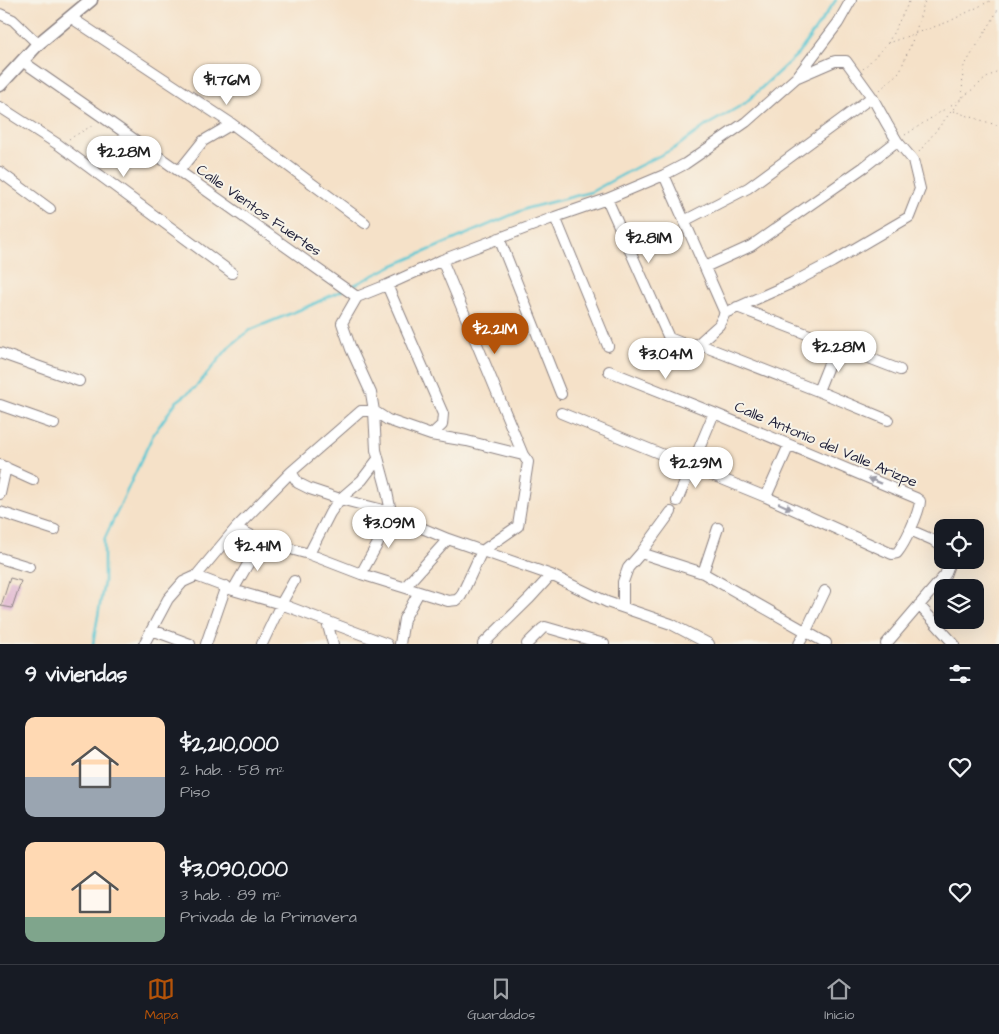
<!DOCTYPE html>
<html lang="es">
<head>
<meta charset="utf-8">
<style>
  :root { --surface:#171b24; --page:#242831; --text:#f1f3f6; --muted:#9ea1a6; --line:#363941; --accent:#b45309 }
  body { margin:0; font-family:"Architects Daughter",sans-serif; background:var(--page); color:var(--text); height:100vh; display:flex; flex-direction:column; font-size:19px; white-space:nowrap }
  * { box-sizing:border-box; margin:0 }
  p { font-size:16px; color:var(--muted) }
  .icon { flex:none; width:28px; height:28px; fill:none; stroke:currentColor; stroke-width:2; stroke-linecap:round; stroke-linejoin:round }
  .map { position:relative; height:644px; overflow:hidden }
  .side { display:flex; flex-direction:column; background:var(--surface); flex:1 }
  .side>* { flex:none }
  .tools { position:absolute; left:934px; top:519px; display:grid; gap:10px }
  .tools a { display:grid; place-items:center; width:50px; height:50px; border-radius:10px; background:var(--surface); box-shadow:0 5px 20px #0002; font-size:25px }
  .price { position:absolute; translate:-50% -42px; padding:0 11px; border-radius:18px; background:#fff; color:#222; font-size:16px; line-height:32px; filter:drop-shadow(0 1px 2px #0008) }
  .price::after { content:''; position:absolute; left:50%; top:30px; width:15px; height:11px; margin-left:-8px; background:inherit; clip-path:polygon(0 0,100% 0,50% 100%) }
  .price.active { background:var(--accent); color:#fff }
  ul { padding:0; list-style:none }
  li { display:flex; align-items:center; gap:15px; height:125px; padding:0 25px }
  li span { display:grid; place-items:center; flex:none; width:140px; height:100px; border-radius:10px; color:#555 }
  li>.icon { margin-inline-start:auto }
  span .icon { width:60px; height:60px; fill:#fffc; stroke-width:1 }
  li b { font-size:21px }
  h2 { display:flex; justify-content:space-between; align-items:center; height:60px; padding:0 25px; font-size:21px }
  .tab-bar { display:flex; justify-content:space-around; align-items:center; height:70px; border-top:1px solid var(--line); background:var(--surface); font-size:14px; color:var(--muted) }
  .tab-bar a { display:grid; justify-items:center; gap:2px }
  .tab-bar .active { color:var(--accent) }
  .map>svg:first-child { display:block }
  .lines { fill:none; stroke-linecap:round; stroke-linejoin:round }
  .stream { stroke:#5bc7d3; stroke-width:2.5 }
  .building { fill:#ddaecd }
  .minor-casing { stroke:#8c8282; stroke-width:12 }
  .tertiary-casing { stroke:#8c8282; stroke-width:15 }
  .path { stroke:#8c8282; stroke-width:1; stroke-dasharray:1 4; stroke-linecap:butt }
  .minor { stroke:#fff; stroke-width:10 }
  .tertiary { stroke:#fff; stroke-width:12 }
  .oneway { fill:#9c9ca7 }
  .labels { text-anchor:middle; stroke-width:4; stroke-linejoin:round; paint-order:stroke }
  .street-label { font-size:15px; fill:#22223b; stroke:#f7f3e8 }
</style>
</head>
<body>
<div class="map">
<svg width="999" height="644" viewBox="0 0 999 644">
  <rect width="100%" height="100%" fill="#f7f3e8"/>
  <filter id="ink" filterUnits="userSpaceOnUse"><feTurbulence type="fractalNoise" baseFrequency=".02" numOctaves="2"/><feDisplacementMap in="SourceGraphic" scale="10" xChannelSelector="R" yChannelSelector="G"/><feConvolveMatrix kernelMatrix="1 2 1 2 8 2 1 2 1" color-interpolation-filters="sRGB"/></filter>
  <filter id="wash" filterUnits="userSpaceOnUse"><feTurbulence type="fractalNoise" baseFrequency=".0096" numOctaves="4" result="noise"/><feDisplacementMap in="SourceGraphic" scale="20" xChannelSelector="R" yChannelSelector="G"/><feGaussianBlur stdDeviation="1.12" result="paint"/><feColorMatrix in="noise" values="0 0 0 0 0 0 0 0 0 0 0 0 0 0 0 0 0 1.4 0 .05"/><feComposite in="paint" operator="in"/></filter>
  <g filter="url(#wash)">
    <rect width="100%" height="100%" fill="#f5e1c8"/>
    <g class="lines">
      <path class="stream" d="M348,288L392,266L528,208L591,192L637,167L675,148L707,125L744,104L798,54L836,0
        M93,644L104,582V540L153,435L176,402L196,387L230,346L250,330L309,306L343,290"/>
    </g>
    <g id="blocks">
      <path class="building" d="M10,578L21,581L12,608L1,606Z"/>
    </g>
  </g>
  <g filter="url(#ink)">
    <use href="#blocks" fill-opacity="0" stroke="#8c8282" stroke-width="1"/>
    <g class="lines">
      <g class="minor-casing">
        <path id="minor" d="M0,14L13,20L38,44
          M70,17L232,124L365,223
          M22,61L104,118L357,297
          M0,107L59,145L232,273
          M179,171L203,141L232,124
          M0,172L50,209
          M664,175L725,313
          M607,199L669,338L687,345L698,344L719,325L725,313L792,283L832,262L909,217L920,189L913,160L897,141L887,124L872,97L846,61H835L798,77
          M555,217L608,346
          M684,221L748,188L872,97
          M499,238L561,394
          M442,260L523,455L528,462L518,526L482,551
          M705,267L751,246L864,167L897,141
          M387,285L443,414L442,425L431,435
          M737,307L900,370
          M698,344L818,391L888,420
          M0,353L79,381
          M818,391L836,346
          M0,405L54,424
          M561,413L766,497L892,554L897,553C905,543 919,514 920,501L916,498L714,413L609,371
          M0,465L33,480
          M291,472L298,483L310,489L340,499L391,512L417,526L448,539L551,575L607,602L671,624L709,644
          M0,494L6,467
          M766,497L789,445
          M677,501L714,413
          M0,512L55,530
          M236,528L265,542L309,554L361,574L448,601L457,600L461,596L482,551
          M910,530L933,540L942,547
          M641,553L703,573L826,643
          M309,554L330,513L340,499L362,480L378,459
          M0,558L29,567
          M703,573L718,528
          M361,574L378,543L391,512L386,487L376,450L374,411L371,393L351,349L342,323L357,297L387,285L442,260L555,217L607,199L664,175L685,164L746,122L797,77L838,23L851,0
          M196,576L233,590L281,604L387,644
          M405,587L448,539
          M233,590L252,557L265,542
          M919,605L954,644
          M623,607V582L628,568L641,553L671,512
          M327,622L333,644
          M152,630L190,644
          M144,644L168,599L183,582L196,576L236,528L291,472L361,411H374L388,420L431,435L467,441L523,455
          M206,644L226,586
          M262,644L281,604L294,581
          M400,644L404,619L419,592
          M483,644L530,598L551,575
          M527,644L542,629L545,627L604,644
          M799,644L806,631L825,591
          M886,644L945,575L950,562L949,560"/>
      </g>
      <g class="tertiary-casing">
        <path id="tertiary" d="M0,85L38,44L91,0"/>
      </g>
      <path class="path" d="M888,43L910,0
        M863,69L888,43L948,22L992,0
        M880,90L900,71L915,34L925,0
        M953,111L999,126
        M905,135L962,98L985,79L999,70
        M69,139L95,124
        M919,152L962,98L963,68L992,21L999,7"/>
      <use href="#minor" class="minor"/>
      <use href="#tertiary" class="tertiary"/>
    </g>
    <defs><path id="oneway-solid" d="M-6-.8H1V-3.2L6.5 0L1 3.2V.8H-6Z" transform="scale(1.25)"/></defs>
    <g class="oneway">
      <use href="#oneway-solid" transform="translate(875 481) rotate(-157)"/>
      <use href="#oneway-solid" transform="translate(785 506) rotate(24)"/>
    </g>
  </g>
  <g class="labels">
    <g class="street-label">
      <text transform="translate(259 210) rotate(35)" y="5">Calle Vientos Fuertes</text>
      <text transform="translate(826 444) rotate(23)" y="5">Calle Antonio del Valle Arizpe</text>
    </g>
  </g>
</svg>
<div class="tools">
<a><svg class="icon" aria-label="locate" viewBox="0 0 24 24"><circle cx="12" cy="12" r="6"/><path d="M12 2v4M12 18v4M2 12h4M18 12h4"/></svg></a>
<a><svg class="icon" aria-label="layers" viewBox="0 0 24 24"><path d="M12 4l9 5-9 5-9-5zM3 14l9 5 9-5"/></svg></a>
</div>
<b class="price" style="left:227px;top:106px">$1.76M</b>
<b class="price" style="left:124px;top:178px">$2.28M</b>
<b class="price" style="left:649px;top:264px">$2.81M</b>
<b class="price active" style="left:495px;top:355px">$2.21M</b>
<b class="price" style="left:839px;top:373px">$2.28M</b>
<b class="price" style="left:666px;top:380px">$3.04M</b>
<b class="price" style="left:696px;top:489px">$2.29M</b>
<b class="price" style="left:389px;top:549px">$3.09M</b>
<b class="price" style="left:258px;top:572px">$2.41M</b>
</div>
<section class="side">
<h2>9 viviendas<svg class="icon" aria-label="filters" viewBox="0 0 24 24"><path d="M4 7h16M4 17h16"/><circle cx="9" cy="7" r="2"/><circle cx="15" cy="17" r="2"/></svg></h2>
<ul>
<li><span style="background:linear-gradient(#ffd9b3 60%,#9aa5b1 0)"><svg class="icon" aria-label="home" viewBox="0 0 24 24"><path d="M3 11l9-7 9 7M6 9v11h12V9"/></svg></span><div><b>$2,210,000</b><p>2 hab. · 58 m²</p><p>Piso</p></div><svg class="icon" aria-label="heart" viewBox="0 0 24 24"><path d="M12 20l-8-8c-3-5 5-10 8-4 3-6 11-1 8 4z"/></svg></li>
<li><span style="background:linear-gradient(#ffd9b3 75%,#7fa58c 0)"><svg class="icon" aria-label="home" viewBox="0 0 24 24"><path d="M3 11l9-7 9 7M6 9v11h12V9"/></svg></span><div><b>$3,090,000</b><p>3 hab. · 89 m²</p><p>Privada de la Primavera</p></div><svg class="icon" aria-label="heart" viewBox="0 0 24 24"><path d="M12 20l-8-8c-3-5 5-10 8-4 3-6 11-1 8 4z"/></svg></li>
</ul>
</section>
<nav class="tab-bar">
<a class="active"><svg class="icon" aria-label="map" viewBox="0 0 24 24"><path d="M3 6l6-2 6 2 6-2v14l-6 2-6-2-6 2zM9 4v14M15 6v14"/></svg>Mapa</a>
<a><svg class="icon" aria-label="saved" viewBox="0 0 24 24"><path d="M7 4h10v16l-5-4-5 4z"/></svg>Guardados</a>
<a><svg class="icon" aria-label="home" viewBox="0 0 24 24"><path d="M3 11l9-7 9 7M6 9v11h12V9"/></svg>Inicio</a>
</nav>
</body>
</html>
